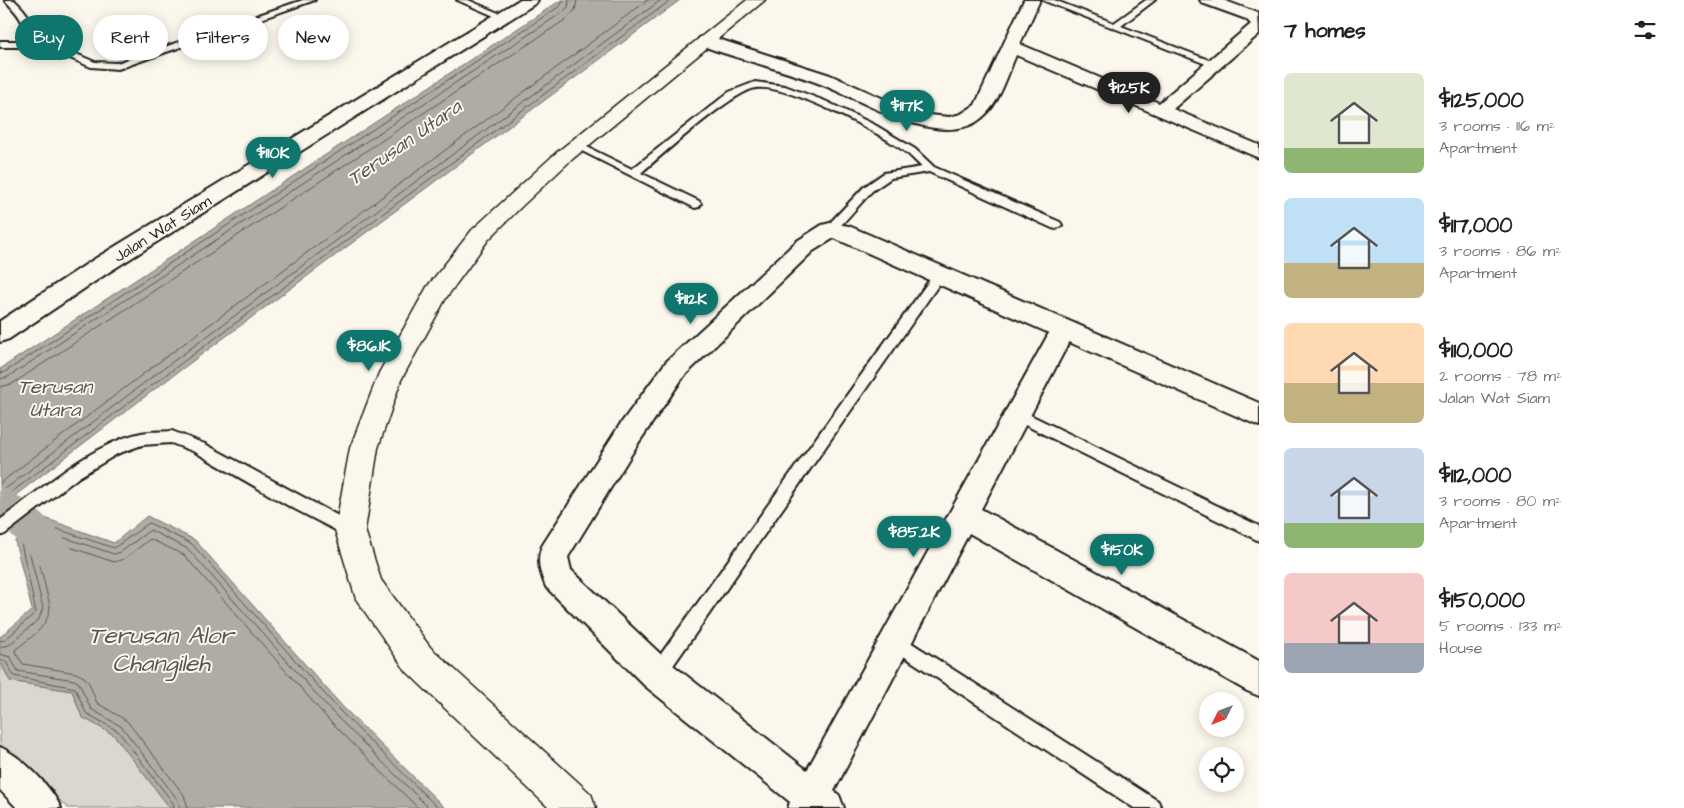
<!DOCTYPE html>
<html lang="en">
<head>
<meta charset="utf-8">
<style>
  :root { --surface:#fff; --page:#f6f6f6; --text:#202124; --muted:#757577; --accent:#0f766e }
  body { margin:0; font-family:"Architects Daughter",sans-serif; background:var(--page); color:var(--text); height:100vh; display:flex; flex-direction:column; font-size:19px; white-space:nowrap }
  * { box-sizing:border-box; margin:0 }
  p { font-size:16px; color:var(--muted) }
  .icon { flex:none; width:28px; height:28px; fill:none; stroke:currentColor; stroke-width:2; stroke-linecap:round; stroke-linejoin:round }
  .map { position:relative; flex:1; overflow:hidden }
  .sheet { display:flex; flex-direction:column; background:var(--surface); width:425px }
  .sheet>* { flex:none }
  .guide { position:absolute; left:15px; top:15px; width:475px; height:45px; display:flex; gap:10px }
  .needle { width:32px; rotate:228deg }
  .fabs { position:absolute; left:1199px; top:692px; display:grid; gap:10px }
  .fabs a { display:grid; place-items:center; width:45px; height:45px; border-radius:50%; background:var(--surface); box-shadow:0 2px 12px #0003; font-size:25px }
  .price { position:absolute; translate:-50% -42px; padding:0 11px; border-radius:18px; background:var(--accent); color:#fff; font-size:16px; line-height:32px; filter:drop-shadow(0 1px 2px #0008) }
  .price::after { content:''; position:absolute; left:50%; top:30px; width:15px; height:11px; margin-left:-8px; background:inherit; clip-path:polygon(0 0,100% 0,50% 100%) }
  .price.selected { background:#222; color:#fff }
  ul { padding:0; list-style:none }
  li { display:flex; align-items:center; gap:15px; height:125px; padding:0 25px }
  li span { display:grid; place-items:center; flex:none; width:140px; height:100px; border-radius:8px; color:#555 }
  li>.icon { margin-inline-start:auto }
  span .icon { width:60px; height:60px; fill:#fffc; stroke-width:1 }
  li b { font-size:21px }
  h2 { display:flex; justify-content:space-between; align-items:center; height:60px; padding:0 25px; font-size:21px }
  .tag { padding:0 18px; border-radius:22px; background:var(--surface); box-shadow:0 2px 12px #0003; font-size:18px; line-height:45px }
  .tag.selected { background:var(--accent); color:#fff }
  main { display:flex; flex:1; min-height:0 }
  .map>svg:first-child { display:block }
  .green { fill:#dad7ce; stroke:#7b7a75 }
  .water { fill:#afaca5; stroke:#74726e }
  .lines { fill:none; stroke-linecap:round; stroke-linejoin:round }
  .shore { stroke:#575653; stroke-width:1 }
  .canal { fill:#afaca5; fill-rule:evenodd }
  .service-casing { stroke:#1c1c1c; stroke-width:4 }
  .minor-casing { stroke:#1c1c1c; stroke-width:4 }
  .tertiary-casing { stroke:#1c1c1c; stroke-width:3 }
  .service { fill:#fbf7ec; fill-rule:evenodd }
  .minor { fill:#fbf7ec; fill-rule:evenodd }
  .tertiary { fill:#fbf7ec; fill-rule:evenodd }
  .labels { text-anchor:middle; stroke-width:4; stroke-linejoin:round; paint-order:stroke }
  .far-street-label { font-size:16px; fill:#1c1c1c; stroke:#fbf7ec }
  .water-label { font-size:20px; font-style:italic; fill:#575653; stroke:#fbf7ec }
  .near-water-label { font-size:24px; font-style:italic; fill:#575653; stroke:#fbf7ec }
</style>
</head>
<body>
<main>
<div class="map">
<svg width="1259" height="808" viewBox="0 0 1259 808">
  <rect width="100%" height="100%" fill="#fbf7ec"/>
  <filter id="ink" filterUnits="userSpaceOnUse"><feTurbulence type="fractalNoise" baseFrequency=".02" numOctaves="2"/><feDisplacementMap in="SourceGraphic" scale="10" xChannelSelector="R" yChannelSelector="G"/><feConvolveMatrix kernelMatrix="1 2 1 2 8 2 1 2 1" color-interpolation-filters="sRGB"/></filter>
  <g filter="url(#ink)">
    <path class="green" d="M0,661L10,681L72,691L82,717L114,735L170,808H68L0,744Z"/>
    <path class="water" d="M561,0H680L155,389L0,507V369Z
      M147,516L195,540L342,706L445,808H170L114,735L82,717L72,691L10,681L0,661V637L32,610L15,541L42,517L114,543Z"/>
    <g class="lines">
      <path class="shore" d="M0,373L5,372L560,6L563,0
        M0,379L8,377L563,12L568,7L569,0
        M0,387L12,384L568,18L575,10L577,0
        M0,483L143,374L648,0
        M0,493L148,380L661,0
        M0,501L152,385L671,0
        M0,641L5,640L36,612L21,543L42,524L114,548L149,523L192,544L338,709L438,808
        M0,647L9,645L39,619L43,608L28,546L44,531L114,554L121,552L150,530L188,549L334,714L429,808
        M0,654L10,657L18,671L74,680L79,683L91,709L122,727L178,800L180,808
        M0,660L6,662L14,676L75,688L86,713L118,731L173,803L174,808
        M188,808L184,795L127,721L97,703L89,683L84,677L76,673L23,664L15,652L16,649C31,637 49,627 50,606L36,549L46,539L114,562L124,559L150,539L184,555L328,719L418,808"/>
      <path class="canal" d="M0,487C28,497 66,533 78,560L72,572L59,578L46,572L17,540L0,525Z"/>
      <g class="service-casing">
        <path id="service" d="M5,0H14C26,11 37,24 32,41L48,42L95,62L117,63L303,0H315L118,69L91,67L44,47H0V41H23C28,22 16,13 5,0Z
          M457,0H468L508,17L501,19Z
          M1042,0H1054L1114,23L1146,0H1155L1121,26L1219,64L1214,67L1211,66Z
          M755,82L785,86L825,101L875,125L915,149L934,167L1060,222L1062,225L1056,229L1052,228L929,172L891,178L872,191L834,233H826L824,230L826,227L864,187L884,173L922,167C917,163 913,158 908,154C882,133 788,84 756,88C733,91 662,155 641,173L699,201L701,204L699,207L695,208L572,146L577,143L581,144L632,169L729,92Z
          M940,270L946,274L944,277L663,680L657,683L651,680L648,674L651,668L936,271Z
          M1018,409L1259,526V541L1013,419L1011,415L1013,411Z
          M172,431L205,444L355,525L358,530L355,535L350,537L345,535L287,505L195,452L171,443L142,445L117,454L79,477L5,534L0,536V520C39,491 93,443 141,433C151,431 162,432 172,431Z
          M896,633L1158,801L1161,808H1134L890,647L888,641L890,635Z"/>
      </g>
      <g class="minor-casing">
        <path id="minor" d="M519,0H538L536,3L109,272L9,339L0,342V321L93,260Z
          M1024,0H1040L1020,44L1159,103L1251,24L1246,19L1202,3L1200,0H1223L1258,13L1259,34L1173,109L1259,145V158L1016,55C1006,78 999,108 976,122C933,147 859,98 818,83C785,71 751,62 717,51L700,45L698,41L700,37H712L830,75L893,103L929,115L949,117L961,114L975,105Z
          M830,223L849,226L1259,403V426L1069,342L981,509L1259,661V696L1247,691L969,533L834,791L839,795L844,808H788L790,802L645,686L546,587C540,573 536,560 542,546L619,426L666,362L797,241L822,225ZM834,238L1049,333L807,770L669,662L571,570L568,557L639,442L684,376L813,251Z
          M0,747C21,756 52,787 61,808H17L0,790Z"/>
      </g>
      <g class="tertiary-casing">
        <path id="tertiary" d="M747,0H765L570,161L522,206L488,240L446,298L401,380L378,448L365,530L381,580L430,647L591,794L596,808H549L406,671L356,599L335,530L350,448L379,373L427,287L472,230L556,153Z"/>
      </g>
      <use href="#service" class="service"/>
      <use href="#minor" class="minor"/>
      <use href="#tertiary" class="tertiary"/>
    </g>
  </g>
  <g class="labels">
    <g class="far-street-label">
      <text transform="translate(162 228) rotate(-32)" y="6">Jalan Wat Siam</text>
    </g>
    <g class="water-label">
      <text transform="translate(404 142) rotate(-35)" y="7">Terusan Utara</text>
      <text x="55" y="393">Terusan<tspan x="55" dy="23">Utara</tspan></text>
    </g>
    <g class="near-water-label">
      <text x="161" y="643">Terusan Alor<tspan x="161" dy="28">Changileh</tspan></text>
    </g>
  </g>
</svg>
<div class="fabs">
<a><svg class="needle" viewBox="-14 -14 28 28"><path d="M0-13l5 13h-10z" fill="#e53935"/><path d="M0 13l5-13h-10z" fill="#757577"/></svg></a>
<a><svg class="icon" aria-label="locate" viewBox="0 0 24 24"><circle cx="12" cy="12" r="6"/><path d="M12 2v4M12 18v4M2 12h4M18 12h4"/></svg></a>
</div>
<b class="price selected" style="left:1129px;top:114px">$125K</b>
<b class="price" style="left:907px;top:132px">$117K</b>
<b class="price" style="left:273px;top:179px">$110K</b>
<b class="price" style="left:691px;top:325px">$112K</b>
<b class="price" style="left:369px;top:372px">$86.1K</b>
<b class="price" style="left:914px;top:558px">$85.2K</b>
<b class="price" style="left:1122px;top:576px">$150K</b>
<div class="guide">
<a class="tag selected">Buy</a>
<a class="tag">Rent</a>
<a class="tag">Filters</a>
<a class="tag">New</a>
</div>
</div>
<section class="sheet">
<h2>7 homes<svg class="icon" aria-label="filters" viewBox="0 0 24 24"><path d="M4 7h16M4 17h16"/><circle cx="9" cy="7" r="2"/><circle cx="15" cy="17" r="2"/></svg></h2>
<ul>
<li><span style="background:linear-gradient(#dfe7d0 75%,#8fb573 0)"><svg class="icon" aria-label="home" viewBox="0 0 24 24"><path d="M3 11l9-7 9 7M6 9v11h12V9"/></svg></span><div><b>$125,000</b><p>3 rooms · 116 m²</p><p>Apartment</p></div></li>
<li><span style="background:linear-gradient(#bfe0f5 65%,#c2b280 0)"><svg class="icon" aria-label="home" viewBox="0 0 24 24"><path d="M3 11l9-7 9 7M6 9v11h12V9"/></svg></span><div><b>$117,000</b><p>3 rooms · 86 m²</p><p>Apartment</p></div></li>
<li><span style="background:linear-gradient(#ffd9b3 60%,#c2b280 0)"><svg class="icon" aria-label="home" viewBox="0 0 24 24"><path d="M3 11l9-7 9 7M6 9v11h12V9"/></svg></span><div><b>$110,000</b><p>2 rooms · 78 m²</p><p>Jalan Wat Siam</p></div></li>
<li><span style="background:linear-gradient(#c9d6e8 75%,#8fb573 0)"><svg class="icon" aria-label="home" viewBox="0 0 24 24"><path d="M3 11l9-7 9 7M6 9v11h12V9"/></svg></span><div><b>$112,000</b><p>3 rooms · 80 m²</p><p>Apartment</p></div></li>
<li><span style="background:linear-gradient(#f6c9c9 70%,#9aa5b1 0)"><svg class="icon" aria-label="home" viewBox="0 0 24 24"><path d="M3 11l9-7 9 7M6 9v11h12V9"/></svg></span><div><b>$150,000</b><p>5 rooms · 133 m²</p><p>House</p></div></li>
</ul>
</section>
</main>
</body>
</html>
